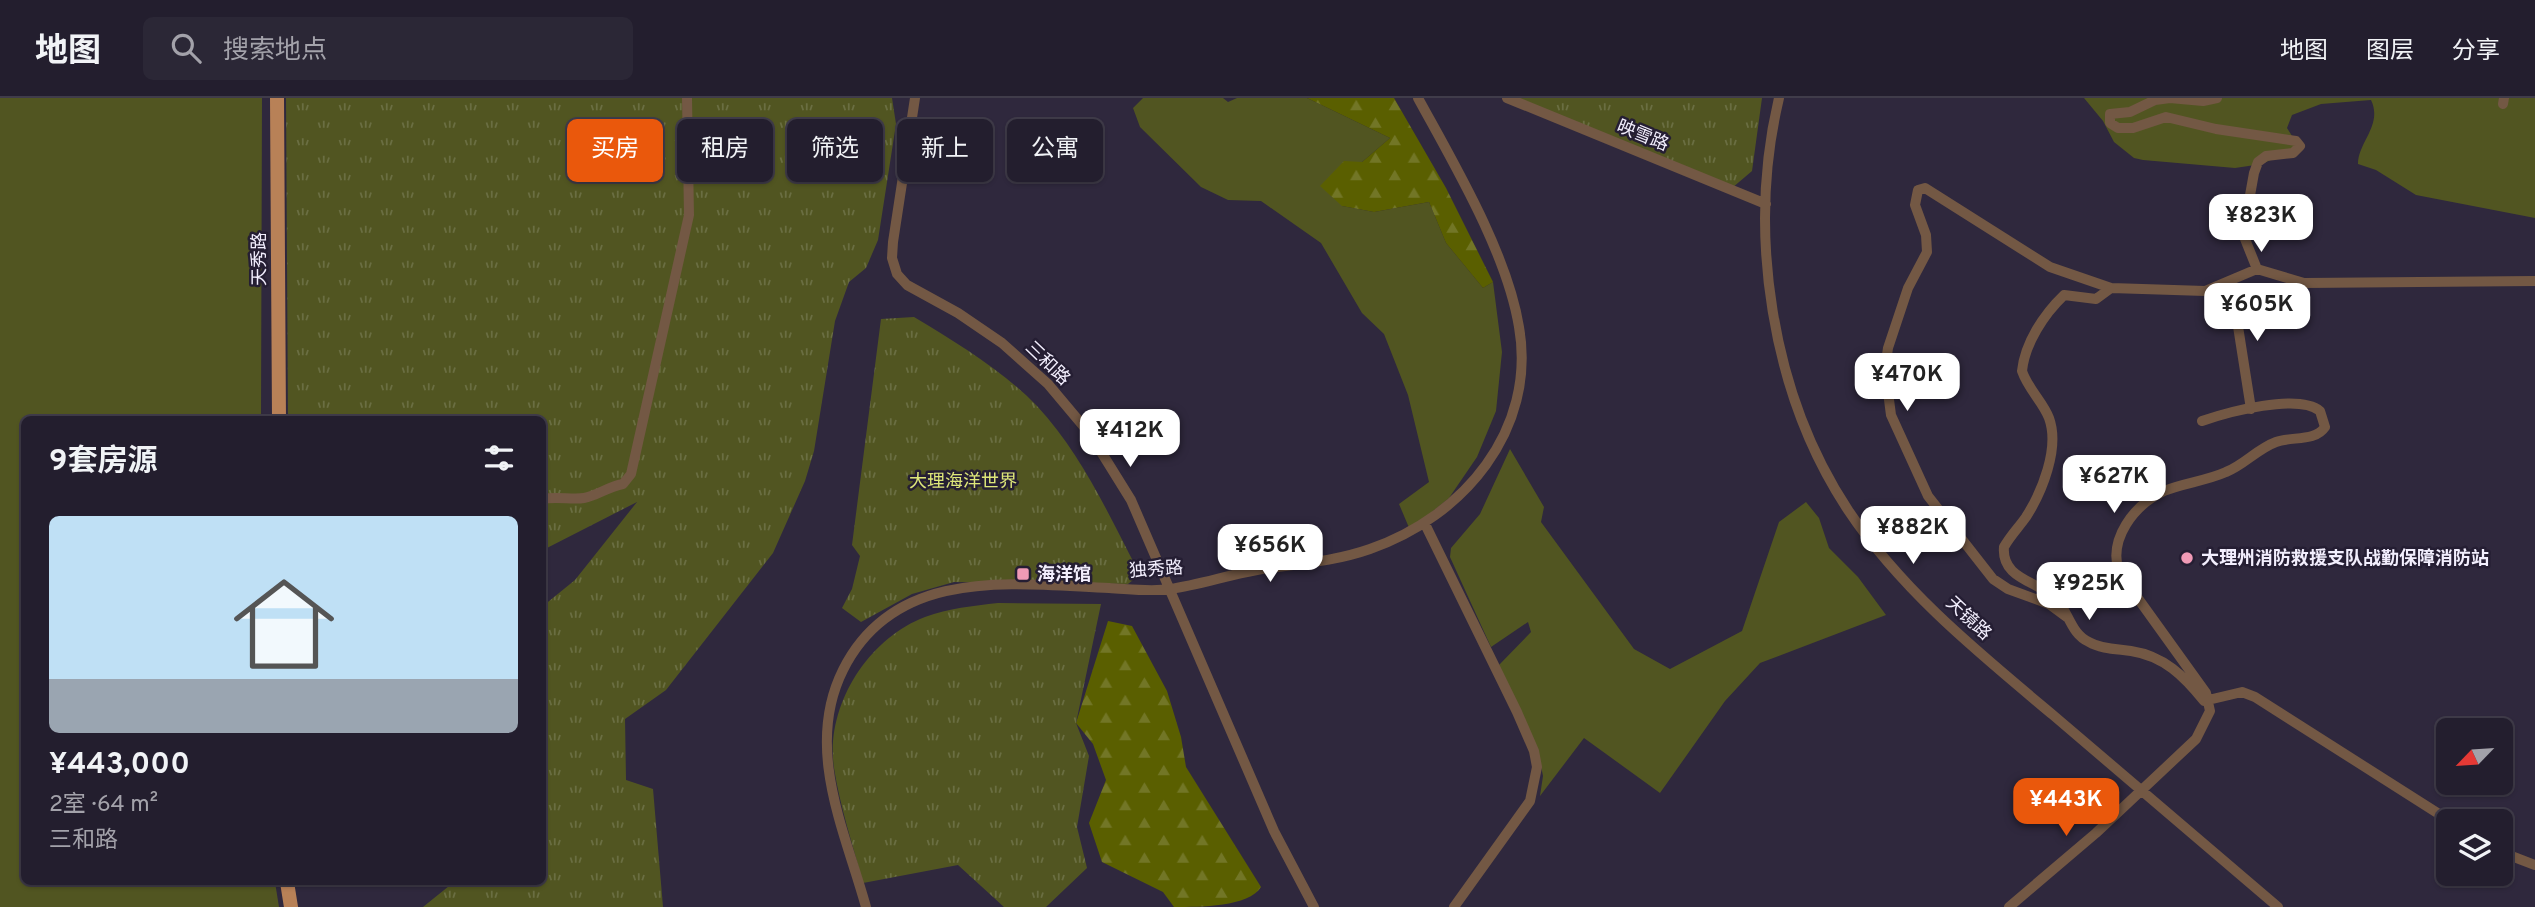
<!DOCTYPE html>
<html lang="zh">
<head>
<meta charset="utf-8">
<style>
  :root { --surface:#231e2e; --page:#2b2736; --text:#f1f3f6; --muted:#a3a2aa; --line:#403c4a; --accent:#ea580c }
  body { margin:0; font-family:Overpass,"Noto Sans SC",sans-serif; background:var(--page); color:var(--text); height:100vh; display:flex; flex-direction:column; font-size:26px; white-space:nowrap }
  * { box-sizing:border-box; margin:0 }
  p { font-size:23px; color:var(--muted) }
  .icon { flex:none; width:38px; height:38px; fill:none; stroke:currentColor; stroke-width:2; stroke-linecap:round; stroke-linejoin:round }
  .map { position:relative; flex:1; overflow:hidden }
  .side { position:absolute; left:21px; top:318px; width:525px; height:469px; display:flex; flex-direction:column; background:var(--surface); border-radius:10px; box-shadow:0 2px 5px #0004,0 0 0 2px var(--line) }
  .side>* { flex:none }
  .top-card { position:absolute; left:567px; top:21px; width:665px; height:63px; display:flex; gap:14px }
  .needle { width:46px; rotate:245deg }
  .tools { position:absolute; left:2436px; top:620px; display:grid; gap:14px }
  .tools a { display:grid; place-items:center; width:77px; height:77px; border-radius:10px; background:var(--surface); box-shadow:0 2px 5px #0004,0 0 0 2px var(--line); font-size:35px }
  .price { position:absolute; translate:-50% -60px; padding:0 16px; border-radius:14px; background:#fff; color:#222; font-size:23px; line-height:46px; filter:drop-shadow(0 2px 4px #0008) }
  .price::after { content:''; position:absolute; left:50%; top:42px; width:21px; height:16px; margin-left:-10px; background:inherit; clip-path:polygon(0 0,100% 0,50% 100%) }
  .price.selected { background:var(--accent); color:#fff }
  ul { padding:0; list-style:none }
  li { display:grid; align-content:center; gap:14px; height:371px; padding:0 28px }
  li span { display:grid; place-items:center; height:217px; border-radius:10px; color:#555 }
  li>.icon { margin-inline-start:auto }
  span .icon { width:126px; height:126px; fill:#fffc; stroke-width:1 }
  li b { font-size:30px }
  h2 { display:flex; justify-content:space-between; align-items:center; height:84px; padding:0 28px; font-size:30px }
  .chip { padding:0 24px; border-radius:10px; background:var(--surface); box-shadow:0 2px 5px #0004,0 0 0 2px var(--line); font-size:24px; line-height:63px }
  .chip.selected { background:var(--accent); color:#fff }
  header { display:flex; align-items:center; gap:42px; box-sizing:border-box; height:98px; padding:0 35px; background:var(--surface); border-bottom:2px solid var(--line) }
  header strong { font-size:33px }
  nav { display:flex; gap:38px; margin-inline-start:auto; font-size:24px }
  .search { width:490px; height:63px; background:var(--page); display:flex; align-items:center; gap:18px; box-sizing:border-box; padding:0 24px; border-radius:10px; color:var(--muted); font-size:26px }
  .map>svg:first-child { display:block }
  .grass { fill:#515521 }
  .forest { fill:url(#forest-firs) }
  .park { fill:url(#park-tufts) }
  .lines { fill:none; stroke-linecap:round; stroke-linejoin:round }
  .minor { stroke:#735844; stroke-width:10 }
  .major { stroke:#b88157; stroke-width:14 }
  .poi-dot { fill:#f09ab6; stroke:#251e33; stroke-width:2.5 }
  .labels { text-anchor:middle; stroke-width:5; stroke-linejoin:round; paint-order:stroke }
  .street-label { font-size:18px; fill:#f2eefd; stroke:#251e33 }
  .park-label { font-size:18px; fill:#dee779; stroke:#251e33 }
  .poi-label { font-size:18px; font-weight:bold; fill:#f2eefd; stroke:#251e33; text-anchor:start }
</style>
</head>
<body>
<header>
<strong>地图</strong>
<div class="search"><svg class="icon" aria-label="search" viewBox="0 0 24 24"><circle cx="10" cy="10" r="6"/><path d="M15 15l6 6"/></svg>搜索地点</div>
<nav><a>地图</a><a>图层</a><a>分享</a></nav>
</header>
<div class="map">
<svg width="2535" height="809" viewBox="0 0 2535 809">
  <defs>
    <pattern id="forest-firs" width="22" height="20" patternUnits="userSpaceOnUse" patternTransform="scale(1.75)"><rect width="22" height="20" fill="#5a5f00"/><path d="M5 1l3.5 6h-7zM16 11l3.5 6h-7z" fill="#727626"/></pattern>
    <pattern id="park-tufts" width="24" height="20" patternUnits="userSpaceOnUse" patternTransform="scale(1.75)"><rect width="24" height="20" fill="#515521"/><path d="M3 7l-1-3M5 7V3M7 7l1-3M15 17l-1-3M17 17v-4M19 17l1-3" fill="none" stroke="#6a6e42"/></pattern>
  </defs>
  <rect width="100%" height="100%" fill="#2f283d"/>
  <path class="grass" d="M0,0H262L261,322H24V784H275L279,809H0Z
    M1143,0H1223L1228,4L1237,0H1307L1390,40L1362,64L1342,108L1374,114L1429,104L1446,145L1483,190L1493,184L1502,254L1496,313L1477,359L1449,400L1410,432L1399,406L1429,384L1408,297L1384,236L1362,215L1321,145L1261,103L1228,102L1201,89L1140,29L1133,10Z
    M2084,0H2535V120L2416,97L2376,72L2358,66C2358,44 2383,27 2371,2L2321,6L2292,17L2287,30L2299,49L2262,66L2235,70L2143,62L2134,60L2114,44L2103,23Z
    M1510,351L1544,409L1541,424L1634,551L1670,571L1742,533L1779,424L1806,404L1819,420L1829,450L1858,479L1886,517L1760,565L1725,603L1660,695L1584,640L1540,698L1543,678L1540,663L1499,567L1531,534L1528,524L1491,549L1450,459L1451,450L1480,416Z"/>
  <path class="forest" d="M1307,0H1394L1446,90L1493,184L1483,190L1446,145L1429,104L1374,114L1342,108L1320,88L1344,63L1362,64L1390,40Z
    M1108,523L1132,528L1167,593L1181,639L1186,669L1261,789C1249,809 1200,809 1174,809L1163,794L1102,764L1089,725L1106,682L1093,646L1076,625Z"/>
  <path class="park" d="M286,0H892L896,26L878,142L866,170L849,184L835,223L814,353L805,383L773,455L666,592L625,621L626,682L653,691L663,809H423L454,784H542L543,508L575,482L637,404L543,452L542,322H288Z
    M1508,0H1762L1752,73L1732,90Z
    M914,219C957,245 1002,272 1037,308C1080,354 1107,413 1136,469L1138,478L1128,486L954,484L912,496L861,524L842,510L852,491L860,458L852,447L881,221Z
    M998,505L1101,506L1076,625L1089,658L1077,729L1087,770L1046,809H1004L958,767L863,785C853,747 840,709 834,670C825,609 867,541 925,519C949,510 973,508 998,505Z"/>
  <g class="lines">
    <path class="minor" d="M915,0L893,144L892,160L897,176L907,187L958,215L1002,245L1048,286L1090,336L1131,402L1274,733L1314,809
      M1507,0L1766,106
      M1779,0C1747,134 1771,296 1848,412C1902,493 1979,555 2053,617C2128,681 2203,745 2278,809
      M2170,0L2155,2L2130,14L2110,16V25L2118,30H2133L2166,19L2216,31L2296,43L2300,48L2293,55L2266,58L2258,64L2254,75L2243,136L2257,171
      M2170,0L2203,3L2217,0
      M2503,6L2504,0
      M2231,184L2251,311
      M2111,190L2096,201L2064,197C2044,216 2025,245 2022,273C2028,291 2043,304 2049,320C2060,350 2042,394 2026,419C2019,429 2010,438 2004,449C2001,482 2040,483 2057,502C2069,515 2071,536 2089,544C2101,551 2117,551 2131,553C2164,558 2184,578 2204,603L2242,594L2255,599L2450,723
      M542,401C557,398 572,402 584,400C597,398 607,389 623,386L631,376L689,117L687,0
      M1425,426L1517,614L1534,653L1537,669L1530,703L1454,809
      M2068,520L2049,506L2008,491L1993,481L1928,398L1891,317L1885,271L1888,250L1908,190L1927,154L1926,137L1915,107L1918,92L1925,90L2050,169L2111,190L2205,193L2257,171L2304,185L2535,183
      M2501,754L2535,767
      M866,809C845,733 804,650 843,572C895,468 1013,486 1109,490C1129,491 1151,494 1170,491C1199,487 1228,477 1257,472C1295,466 1333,464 1370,451C1463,419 1537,332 1519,229C1507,155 1454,66 1418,0
      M2009,809L2096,735L2196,641L2210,613L2206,595L2119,474C2108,441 2134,407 2164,393C2183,385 2206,383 2226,374C2244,367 2257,351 2276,344C2292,338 2315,344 2325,329L2320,313C2298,295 2228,314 2202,323"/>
    <path class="major" d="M277,0L279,322
      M287,784L291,809"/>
  </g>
  <g class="poi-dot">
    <circle cx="2187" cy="460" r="7"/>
    <rect x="1016" y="469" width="14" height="14" rx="3.5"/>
  </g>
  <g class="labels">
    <g class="street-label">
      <text transform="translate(1643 37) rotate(22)" y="6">映雪路</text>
      <text transform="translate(259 161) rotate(-90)" y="6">天秀路</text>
      <text transform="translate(1048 265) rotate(44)" y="6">三和路</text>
      <text transform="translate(1156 471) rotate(-4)" y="6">独秀路</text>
      <text transform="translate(1969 520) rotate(43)" y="6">天镜路</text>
    </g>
    <g class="park-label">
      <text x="963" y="389">大理海洋世界</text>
    </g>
    <g class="poi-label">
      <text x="2201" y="466">大理州消防救援支队战勤保障消防站</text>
      <text x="1037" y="482">海洋馆</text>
    </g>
  </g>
</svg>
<div class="tools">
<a><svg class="needle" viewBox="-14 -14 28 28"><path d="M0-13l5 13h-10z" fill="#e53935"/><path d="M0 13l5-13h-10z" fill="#a3a2aa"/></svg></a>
<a><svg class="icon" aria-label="layers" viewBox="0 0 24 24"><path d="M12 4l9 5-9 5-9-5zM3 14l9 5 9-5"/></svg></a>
</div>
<b class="price" style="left:2261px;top:156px">¥823K</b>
<b class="price" style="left:2257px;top:245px">¥605K</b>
<b class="price" style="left:1907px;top:315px">¥470K</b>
<b class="price" style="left:1130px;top:371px">¥412K</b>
<b class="price" style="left:2114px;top:417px">¥627K</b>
<b class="price" style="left:1913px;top:468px">¥882K</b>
<b class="price" style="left:1270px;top:486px">¥656K</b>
<b class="price" style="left:2089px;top:524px">¥925K</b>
<b class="price selected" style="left:2066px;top:740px">¥443K</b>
<div class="top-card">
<a class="chip selected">买房</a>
<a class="chip">租房</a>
<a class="chip">筛选</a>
<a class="chip">新上</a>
<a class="chip">公寓</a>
</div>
<section class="side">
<h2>9套房源<svg class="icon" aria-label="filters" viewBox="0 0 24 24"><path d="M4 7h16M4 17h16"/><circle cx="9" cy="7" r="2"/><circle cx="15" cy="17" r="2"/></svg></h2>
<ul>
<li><span style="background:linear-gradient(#bfe0f5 75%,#9aa5b1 0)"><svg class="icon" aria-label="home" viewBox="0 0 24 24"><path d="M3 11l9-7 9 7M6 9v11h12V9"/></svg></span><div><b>¥443,000</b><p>2室 · 64 m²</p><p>三和路</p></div></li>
</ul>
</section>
</div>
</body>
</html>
